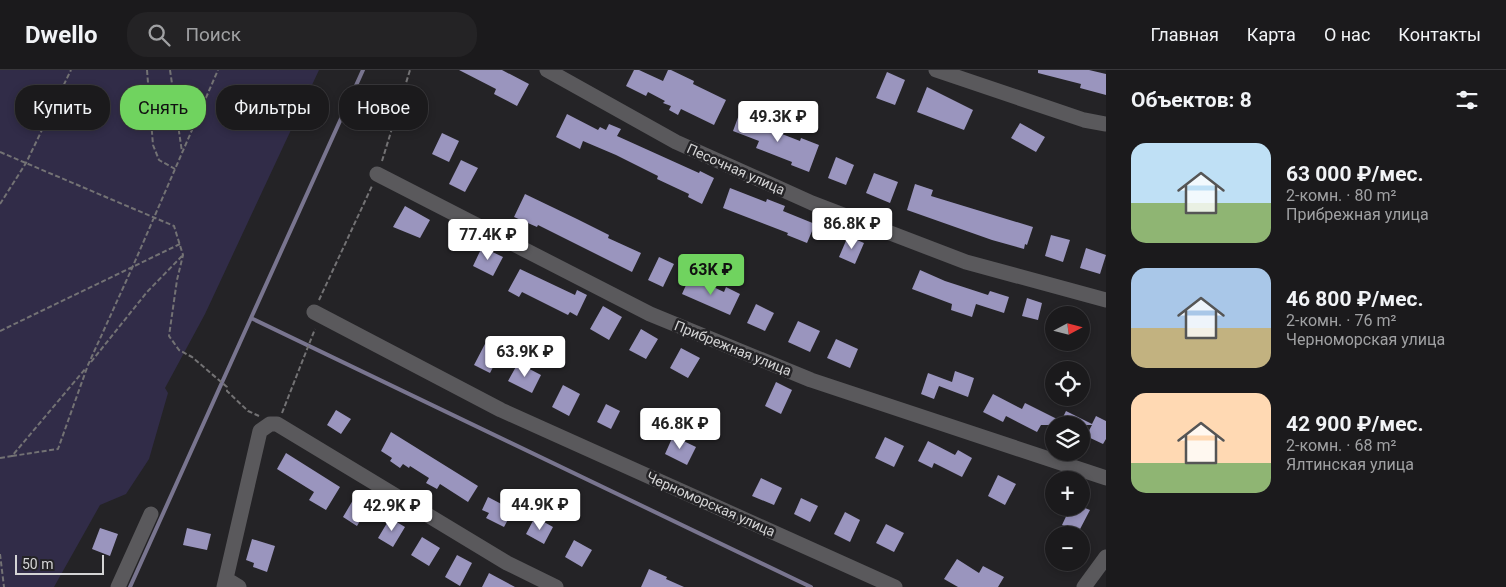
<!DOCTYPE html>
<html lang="ru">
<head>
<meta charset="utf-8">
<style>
  :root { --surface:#1b1a1c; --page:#242325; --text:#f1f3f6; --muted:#a0a1a3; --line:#39383b; --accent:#70d35f }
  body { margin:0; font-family:Roboto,sans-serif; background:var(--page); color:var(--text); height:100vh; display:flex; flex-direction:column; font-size:19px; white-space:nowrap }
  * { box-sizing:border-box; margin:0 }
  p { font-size:16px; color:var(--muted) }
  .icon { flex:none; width:28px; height:28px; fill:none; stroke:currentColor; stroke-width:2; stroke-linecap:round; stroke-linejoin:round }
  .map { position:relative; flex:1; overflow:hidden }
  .sheet { display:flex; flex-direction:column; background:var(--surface); width:400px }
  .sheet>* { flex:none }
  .hud { position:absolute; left:15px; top:15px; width:475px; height:45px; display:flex; gap:10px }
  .needle { width:32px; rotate:83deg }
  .controls { position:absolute; left:1045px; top:236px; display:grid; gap:10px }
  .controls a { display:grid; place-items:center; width:45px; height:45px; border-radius:50%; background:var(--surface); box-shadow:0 2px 8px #0003,0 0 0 1px var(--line); font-size:25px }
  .scale { position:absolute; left:15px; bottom:12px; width:89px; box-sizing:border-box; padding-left:5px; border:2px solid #d4d4d5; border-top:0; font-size:14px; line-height:18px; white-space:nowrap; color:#d4d4d5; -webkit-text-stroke:4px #242326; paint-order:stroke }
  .price { position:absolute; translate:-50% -42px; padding:0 11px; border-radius:5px; background:#fff; color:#222; font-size:16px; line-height:32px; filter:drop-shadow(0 1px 2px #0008) }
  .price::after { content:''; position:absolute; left:50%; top:30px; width:15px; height:11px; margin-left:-8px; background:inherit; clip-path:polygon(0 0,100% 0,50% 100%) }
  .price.on { background:var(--accent); color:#111 }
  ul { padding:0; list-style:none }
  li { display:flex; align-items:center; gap:15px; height:125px; padding:0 25px }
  li span { display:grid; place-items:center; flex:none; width:140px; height:100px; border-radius:15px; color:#555 }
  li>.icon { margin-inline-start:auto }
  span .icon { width:60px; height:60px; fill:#fffc; stroke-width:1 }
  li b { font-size:21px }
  h2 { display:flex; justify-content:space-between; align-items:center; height:60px; padding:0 25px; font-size:21px }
  .tag { padding:0 18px; border-radius:20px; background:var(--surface); box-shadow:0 2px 8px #0003,0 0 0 1px var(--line); font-size:18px; line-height:45px }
  .tag.on { background:var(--accent); color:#111 }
  header { display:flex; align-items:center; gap:30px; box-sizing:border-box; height:70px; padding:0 25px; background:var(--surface); border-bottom:1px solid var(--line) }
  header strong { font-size:24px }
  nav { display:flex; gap:28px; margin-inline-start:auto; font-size:18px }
  .search { width:350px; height:45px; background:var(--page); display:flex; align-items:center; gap:12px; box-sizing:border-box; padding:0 18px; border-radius:20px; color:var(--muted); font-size:19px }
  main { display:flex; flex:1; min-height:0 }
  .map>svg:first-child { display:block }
  .green { fill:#312c48 }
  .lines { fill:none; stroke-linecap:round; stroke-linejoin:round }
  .stream { stroke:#79758f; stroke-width:4 }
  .building { fill:#9a95be }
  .path { stroke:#737274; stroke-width:2; stroke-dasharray:5 2.5; stroke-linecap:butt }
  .minor { stroke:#5a595c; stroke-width:15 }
  .labels { text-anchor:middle; stroke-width:5; stroke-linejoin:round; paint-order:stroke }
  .street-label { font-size:14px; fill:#d4d4d5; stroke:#242326 }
</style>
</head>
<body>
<header>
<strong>Dwello</strong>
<div class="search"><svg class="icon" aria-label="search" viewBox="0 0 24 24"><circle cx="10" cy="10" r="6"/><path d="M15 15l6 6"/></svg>Поиск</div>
<nav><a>Главная</a><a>Карта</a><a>О нас</a><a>Контакты</a></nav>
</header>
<main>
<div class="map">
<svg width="1106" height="517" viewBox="0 0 1106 517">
  <rect width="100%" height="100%" fill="#242326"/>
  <path class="green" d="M0,0H319L205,244L165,318L168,323L149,389L126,424L100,435L54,517H0Z"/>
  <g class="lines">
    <path class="stream" d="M363,0L251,248L811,517
      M130,517L251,248"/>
  </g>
  <path class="building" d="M459,0H502L529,14L517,36L494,24L496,19Z
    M634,0H639L663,11L668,0H671L694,11L693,14L726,30L714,55L681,39L678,45L669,40L671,36L663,33L665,31L648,22L646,26L626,16Z
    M1038,0H1089L1106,4V25L1080,18L1081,14L1038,3Z
    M887,2L905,10L895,35L876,28Z
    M927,17L973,40L964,60L917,42Z
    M740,42L757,48L754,53L800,71L801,68L819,75L809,102L791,95L792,92L756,78L759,71L733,61Z
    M567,44L598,60L600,57L606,60L609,54L621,59L617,66L699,103L700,101L714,108L702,134L688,127L689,124L657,109L658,106L616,85L583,71L580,79L556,67Z
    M1020,53L1045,67L1036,82L1011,68Z
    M442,63L459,71L449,92L432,84Z
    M836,87L854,95L846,115L828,108Z
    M461,90L478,98L465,122L449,114Z
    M874,103L898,112L890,133L866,123Z
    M915,114L933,120L931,126L1033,157L1027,175L1025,174L1024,179L992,170L907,140Z
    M730,118L766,132L767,129L785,136L783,141L815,154L807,173L787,165L788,163L723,138Z
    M525,124L577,149L609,165L608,168L641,183L632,202L538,155L537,157L514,147Z
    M405,136L430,150L420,168L393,157Z
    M1051,165L1070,170L1063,192L1045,186Z
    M848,166L864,173L855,194L839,187Z
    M482,177L503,187L493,206L473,196Z
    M1086,178L1106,185L1100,204L1080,198Z
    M659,187L674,194L663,217L648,210Z
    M520,199L575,225L577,220L587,225L577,246L570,242L568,245L522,222L519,227L508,221Z
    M920,200L945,211L988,225L990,221L1009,227L1004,243L976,234L972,247L951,240L952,234L912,219Z
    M690,206L724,222L726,217L740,224L730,245L682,224Z
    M1027,228L1042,233L1038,250L1022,246Z
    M756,234L774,243L765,261L747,253Z
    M603,236L622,247L609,270L590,259Z
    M798,251L820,261L810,282L788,272Z
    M641,259L658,269L646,289L629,280Z
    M836,269L858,279L850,298L827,288Z
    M486,272L502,280L490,303L474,295Z
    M681,278L700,288L688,308L670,298Z
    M518,293L541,305L532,323L508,311Z
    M955,301L974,308L968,327L939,316L934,329L921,324L928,303L952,312Z
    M776,312L792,320L781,344L765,336Z
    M563,315L580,324L569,346L552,337Z
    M993,324L1022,339L1025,333L1061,351L1066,341L1092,354L1096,346L1106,351V369L1103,374L1086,366L1092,355H1041L1037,362L1006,346L1003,352L983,342Z
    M606,334L620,341L611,359L597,352Z
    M336,340L351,349L341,364L327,355Z
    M391,362L478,416L468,432L440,414L437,419L426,413L429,408L410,396L409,398L403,394L400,398L390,391L392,388L381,381Z
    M673,366L696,377L687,395L665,384Z
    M885,367L904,376L894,397L875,388Z
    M928,371L955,385L958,380L972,388L962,407L934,393L932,398L918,391Z
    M286,383L340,417L326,440L309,430L314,422L277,399Z
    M998,405L1016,414L1005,435L988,426Z
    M761,408L782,418L774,435L752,426Z
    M356,425L370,434L357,456L343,447Z
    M488,427L513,440L504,457L486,448L489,443L482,440Z
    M801,428L818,436L810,452L794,444Z
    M1070,438H1085L1090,440L1078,463L1062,455Z
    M845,442L860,450L850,472L834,464Z
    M535,447L553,457L544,474L526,464Z
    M390,448L405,457L393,477L378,468Z
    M886,454L904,463L894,482L876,473Z
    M100,458L118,464L110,486L92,479Z
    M187,458L211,464L207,480L183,475Z
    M422,467L440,478L429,496L411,485Z
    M252,469L275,476L267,502L253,497L254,493L246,490Z
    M574,470L592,480L582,497L565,487Z
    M457,485L472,493L460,516L445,507Z
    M957,489L979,503L983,496L1004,507L998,517H958L944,509Z
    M649,499L667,507L666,509L684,517H641Z
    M489,503L515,517H482Z"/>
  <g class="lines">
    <path class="path" d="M147,0L153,75L159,90L175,99
      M170,0L182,82
      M0,82L174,156L183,185L177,210L169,266L179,280L192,287L227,317V321L248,341L259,346
      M382,91L410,0
      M0,134L26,93L71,0
      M319,230L372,116
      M0,261L180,174
      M91,292L147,222L182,186
      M282,343L315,259
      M12,386L58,379L88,295L133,196L218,0
      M0,388L12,386L86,298
      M0,484L4,517"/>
    <path class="minor" d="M547,0L676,72L812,133L966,192L1106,230
      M936,0L1084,50L1106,54
      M377,104L650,244L811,310L1106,408
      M314,242L501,340L895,517
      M226,509L239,517
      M118,517L151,444
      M224,517L260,361L270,354H277L507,493L556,517
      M1084,517L1106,487"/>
  </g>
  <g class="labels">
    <g class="street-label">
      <text transform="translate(736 99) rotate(24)" y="5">Песочная улица</text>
      <text transform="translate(733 278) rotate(22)" y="5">Прибрежная улица</text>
      <text transform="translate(711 434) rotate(24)" y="5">Черноморская улица</text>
    </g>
  </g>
</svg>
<div class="controls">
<a><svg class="needle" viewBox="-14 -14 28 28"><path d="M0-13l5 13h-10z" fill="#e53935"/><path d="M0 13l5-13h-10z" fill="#a0a1a3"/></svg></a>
<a><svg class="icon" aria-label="locate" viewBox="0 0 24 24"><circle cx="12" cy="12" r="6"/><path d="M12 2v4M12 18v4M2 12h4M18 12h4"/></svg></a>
<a><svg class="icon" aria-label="layers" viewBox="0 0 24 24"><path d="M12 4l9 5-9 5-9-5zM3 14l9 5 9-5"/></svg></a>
<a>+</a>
<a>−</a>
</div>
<div class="scale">50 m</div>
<b class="price" style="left:778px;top:73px">49.3K ₽</b>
<b class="price" style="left:852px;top:180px">86.8K ₽</b>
<b class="price" style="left:488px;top:191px">77.4K ₽</b>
<b class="price on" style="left:711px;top:226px">63K ₽</b>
<b class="price" style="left:525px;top:308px">63.9K ₽</b>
<b class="price" style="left:680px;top:380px">46.8K ₽</b>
<b class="price" style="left:540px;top:461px">44.9K ₽</b>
<b class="price" style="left:392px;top:462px">42.9K ₽</b>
<div class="hud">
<a class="tag">Купить</a>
<a class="tag on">Снять</a>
<a class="tag">Фильтры</a>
<a class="tag">Новое</a>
</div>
</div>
<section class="sheet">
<h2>Объектов: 8<svg class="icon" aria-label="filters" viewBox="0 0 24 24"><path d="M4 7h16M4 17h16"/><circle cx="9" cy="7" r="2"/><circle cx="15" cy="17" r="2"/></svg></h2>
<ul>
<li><span style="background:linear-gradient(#bfe0f5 60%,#8fb573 0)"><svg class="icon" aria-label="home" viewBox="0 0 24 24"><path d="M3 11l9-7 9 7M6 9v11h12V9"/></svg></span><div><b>63 000 ₽/мес.</b><p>2-комн. · 80 m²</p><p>Прибрежная улица</p></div></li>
<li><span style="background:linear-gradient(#a9c7e8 60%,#c2b280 0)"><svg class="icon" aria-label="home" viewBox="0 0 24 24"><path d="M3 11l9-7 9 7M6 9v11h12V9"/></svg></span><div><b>46 800 ₽/мес.</b><p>2-комн. · 76 m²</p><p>Черноморская улица</p></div></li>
<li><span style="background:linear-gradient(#ffd9b3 70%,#8fb573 0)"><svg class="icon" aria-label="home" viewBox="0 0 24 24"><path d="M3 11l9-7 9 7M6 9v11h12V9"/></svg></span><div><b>42 900 ₽/мес.</b><p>2-комн. · 68 m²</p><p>Ялтинская улица</p></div></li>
</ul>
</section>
</main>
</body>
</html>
